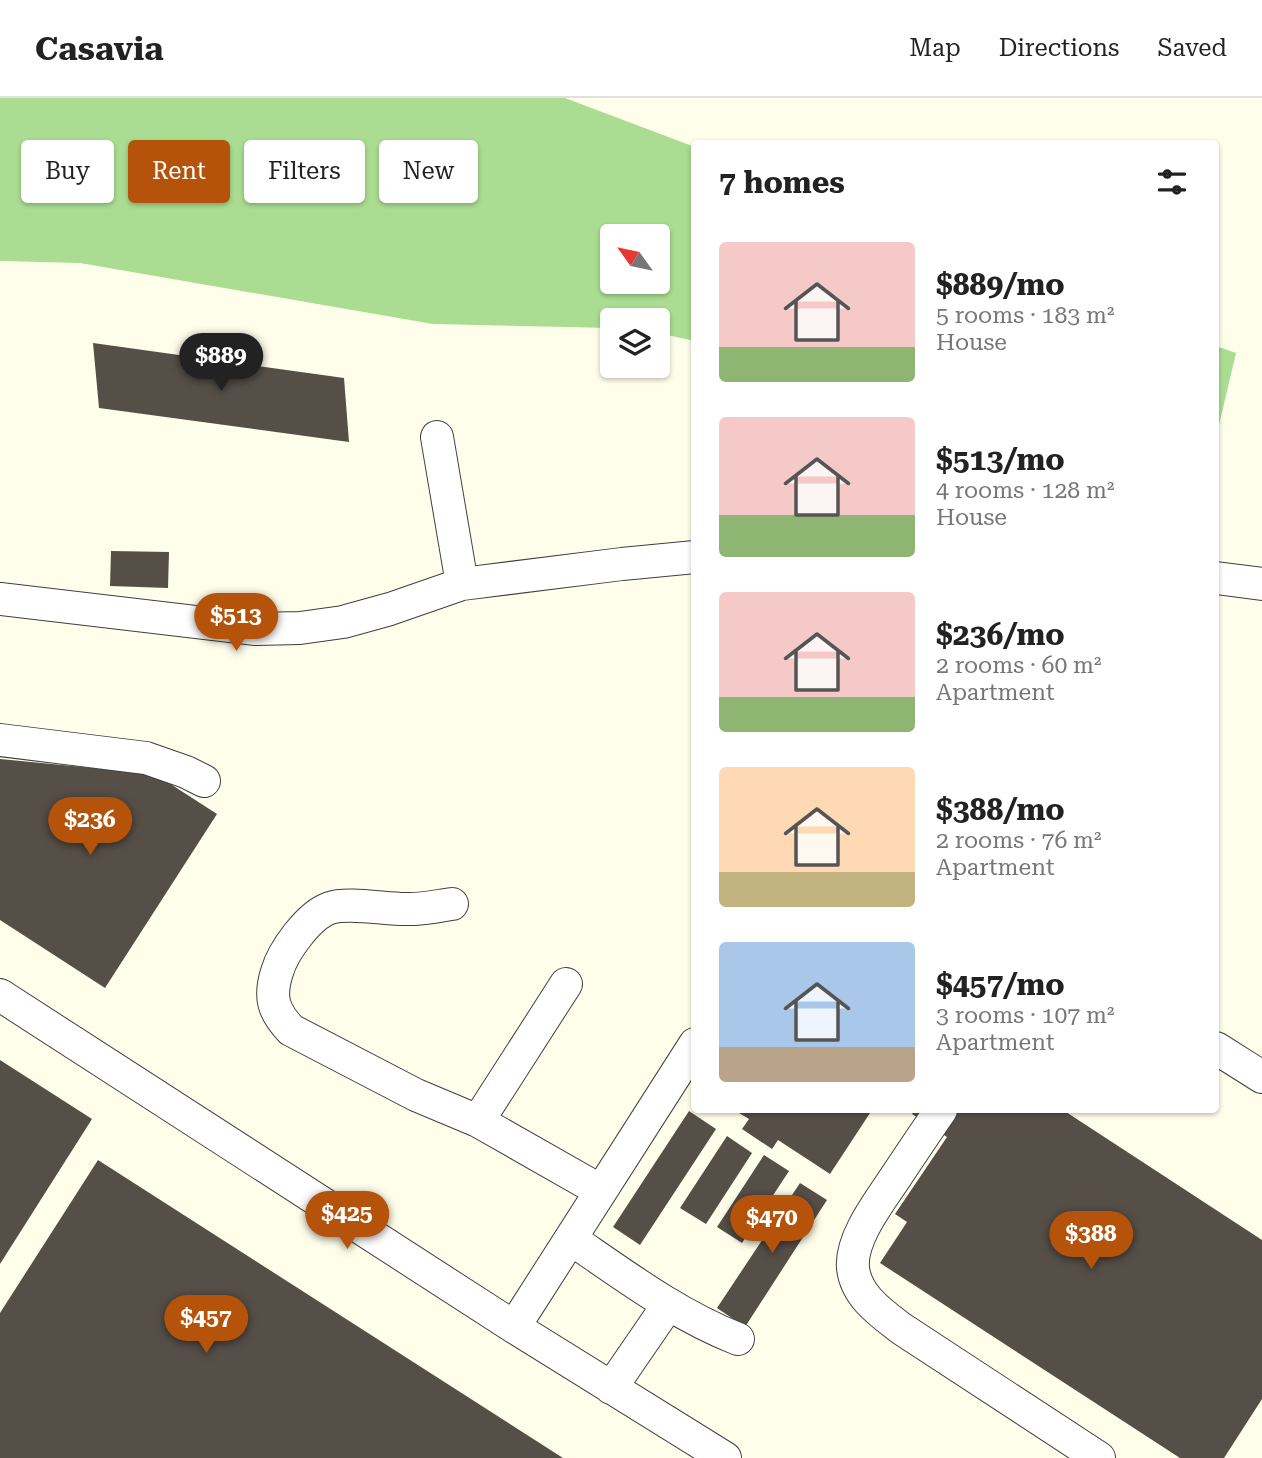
<!DOCTYPE html>
<html lang="en">
<head>
<meta charset="utf-8">
<style>
  :root { --surface:#fff; --page:#f2f2f2; --text:#222; --muted:#767676; --line:#e0e0e0; --accent:#b45309 }
  body { margin:0; font-family:"Roboto Serif",serif; background:var(--page); color:var(--text); height:100vh; display:flex; flex-direction:column; font-size:26px; white-space:nowrap }
  * { box-sizing:border-box; margin:0 }
  p { font-size:23px; color:var(--muted) }
  .icon { flex:none; width:38px; height:38px; fill:none; stroke:currentColor; stroke-width:2; stroke-linecap:round; stroke-linejoin:round }
  .map { position:relative; flex:1; overflow:hidden }
  .details { position:absolute; left:691px; top:42px; width:528px; height:973px; display:flex; flex-direction:column; background:var(--surface); border-radius:7px; box-shadow:0 2px 5px #0004 }
  .details>* { flex:none }
  .guide { position:absolute; left:21px; top:42px; width:565px; height:63px; display:flex; gap:14px }
  .needle { width:46px; rotate:303deg }
  .tools { position:absolute; left:600px; top:126px; display:grid; gap:14px }
  .tools a { display:grid; place-items:center; width:70px; height:70px; border-radius:7px; background:var(--surface); box-shadow:0 2px 5px #0004; font-size:35px }
  .price { position:absolute; translate:-50% -60px; padding:0 16px; border-radius:24px; background:var(--accent); color:#fff; font-size:23px; line-height:46px; filter:drop-shadow(0 2px 4px #0008) }
  .price::after { content:''; position:absolute; left:50%; top:42px; width:21px; height:16px; margin-left:-10px; background:inherit; clip-path:polygon(0 0,100% 0,50% 100%) }
  .price.current { background:#222; color:#fff }
  ul { padding:0; list-style:none }
  li { display:flex; align-items:center; gap:21px; height:175px; padding:0 28px }
  li span { display:grid; place-items:center; flex:none; width:196px; height:140px; border-radius:7px; color:#555 }
  li>.icon { margin-inline-start:auto }
  span .icon { width:84px; height:84px; fill:#fffc; stroke-width:1 }
  li b { font-size:30px }
  h2 { display:flex; justify-content:space-between; align-items:center; height:84px; padding:0 28px; font-size:30px }
  .chip { padding:0 24px; border-radius:7px; background:var(--surface); box-shadow:0 2px 5px #0004; font-size:24px; line-height:63px }
  .chip.current { background:var(--accent); color:#fff }
  header { display:flex; align-items:center; gap:42px; box-sizing:border-box; height:98px; padding:0 35px; background:var(--surface); border-bottom:2px solid var(--line) }
  header strong { font-size:33px }
  nav { display:flex; gap:38px; margin-inline-start:auto; font-size:24px }
  .map>svg:first-child { display:block }
  .forest { fill:#aadd91; fill-rule:evenodd }
  .building { fill:#564f48 }
  .lines { fill:none; stroke-linecap:round; stroke-linejoin:round }
  .minor-casing { stroke:#3f3f3f; stroke-width:34 }
  .minor { stroke:#fff; stroke-width:32 }
</style>
</head>
<body>
<header>
<strong>Casavia</strong>
<nav><a>Map</a><a>Directions</a><a>Saved</a></nav>
</header>
<div class="map">
<svg width="1262" height="1360" viewBox="0 0 1262 1360">
  <rect width="100%" height="100%" fill="#fffeeb"/>
  <path class="forest" d="M0,0H565L695,49V243L658,235V222H612V230L433,226L80,165L0,163ZM612,138H658V184H612Z
    M1216,248L1236,255L1216,340Z"/>
  <path class="building" d="M93,245L344,280L349,344L99,310Z
    M111,453L169,454L168,490L110,488Z
    M0,661L155,676L217,716L105,890L0,822Z
    M0,962L92,1021L0,1166Z
    M734,1012H872L830,1076L778,1042L772,1051L742,1031L749,1021Z
    M915,1012H1063L1262,1142V1301L1224,1360H1180L880,1165L907,1124L895,1116L947,1039L912,1016Z
    M689,1013L716,1031L640,1147L613,1129Z
    M727,1038L752,1055L706,1126L680,1110Z
    M764,1057L789,1073L742,1145L717,1129Z
    M98,1062L563,1360H0V1215Z
    M800,1085L827,1102L745,1229L717,1210Z"/>
  <g class="lines">
    <g class="minor-casing">
      <path id="minor" d="M437,339L462,486
        M1216,480L1262,486
        M0,501L256,531L300,530L343,524L390,511L462,486L622,466L695,459
        M0,642L146,660L186,674L204,683
        M452,806C437,808 421,812 405,811C385,811 347,804 330,810C309,817 283,853 277,874C269,899 273,913 291,932L416,997L478,1023L601,1093
        M0,897L514,1229L725,1360
        M1216,950L1262,979
        M941,1012C927,1032 913,1053 899,1074C883,1099 850,1139 853,1170C856,1198 881,1215 902,1231L1099,1360
        M478,1023L566,886
        M571,1141C625,1178 677,1217 738,1241
        M514,1229L695,946
        M611,1290L668,1207"/>
    </g>
    <use href="#minor" class="minor"/>
  </g>
</svg>
<div class="tools">
<a><svg class="needle" viewBox="-14 -14 28 28"><path d="M0-13l5 13h-10z" fill="#e53935"/><path d="M0 13l5-13h-10z" fill="#767676"/></svg></a>
<a><svg class="icon" aria-label="layers" viewBox="0 0 24 24"><path d="M12 4l9 5-9 5-9-5zM3 14l9 5 9-5"/></svg></a>
</div>
<b class="price current" style="left:221px;top:295px">$889</b>
<b class="price" style="left:236px;top:555px">$513</b>
<b class="price" style="left:90px;top:759px">$236</b>
<b class="price" style="left:347px;top:1153px">$425</b>
<b class="price" style="left:772px;top:1157px">$470</b>
<b class="price" style="left:1091px;top:1173px">$388</b>
<b class="price" style="left:206px;top:1257px">$457</b>
<div class="guide">
<a class="chip">Buy</a>
<a class="chip current">Rent</a>
<a class="chip">Filters</a>
<a class="chip">New</a>
</div>
<section class="details">
<h2>7 homes<svg class="icon" aria-label="filters" viewBox="0 0 24 24"><path d="M4 7h16M4 17h16"/><circle cx="9" cy="7" r="2"/><circle cx="15" cy="17" r="2"/></svg></h2>
<ul>
<li><span style="background:linear-gradient(#f6c9c9 75%,#8fb573 0)"><svg class="icon" aria-label="home" viewBox="0 0 24 24"><path d="M3 11l9-7 9 7M6 9v11h12V9"/></svg></span><div><b>$889/mo</b><p>5 rooms · 183 m²</p><p>House</p></div></li>
<li><span style="background:linear-gradient(#f6c9c9 70%,#8fb573 0)"><svg class="icon" aria-label="home" viewBox="0 0 24 24"><path d="M3 11l9-7 9 7M6 9v11h12V9"/></svg></span><div><b>$513/mo</b><p>4 rooms · 128 m²</p><p>House</p></div></li>
<li><span style="background:linear-gradient(#f6c9c9 75%,#8fb573 0)"><svg class="icon" aria-label="home" viewBox="0 0 24 24"><path d="M3 11l9-7 9 7M6 9v11h12V9"/></svg></span><div><b>$236/mo</b><p>2 rooms · 60 m²</p><p>Apartment</p></div></li>
<li><span style="background:linear-gradient(#ffd9b3 75%,#c2b280 0)"><svg class="icon" aria-label="home" viewBox="0 0 24 24"><path d="M3 11l9-7 9 7M6 9v11h12V9"/></svg></span><div><b>$388/mo</b><p>2 rooms · 76 m²</p><p>Apartment</p></div></li>
<li><span style="background:linear-gradient(#a9c7e8 75%,#b9a48a 0)"><svg class="icon" aria-label="home" viewBox="0 0 24 24"><path d="M3 11l9-7 9 7M6 9v11h12V9"/></svg></span><div><b>$457/mo</b><p>3 rooms · 107 m²</p><p>Apartment</p></div></li>
</ul>
</section>
</div>
</body>
</html>
